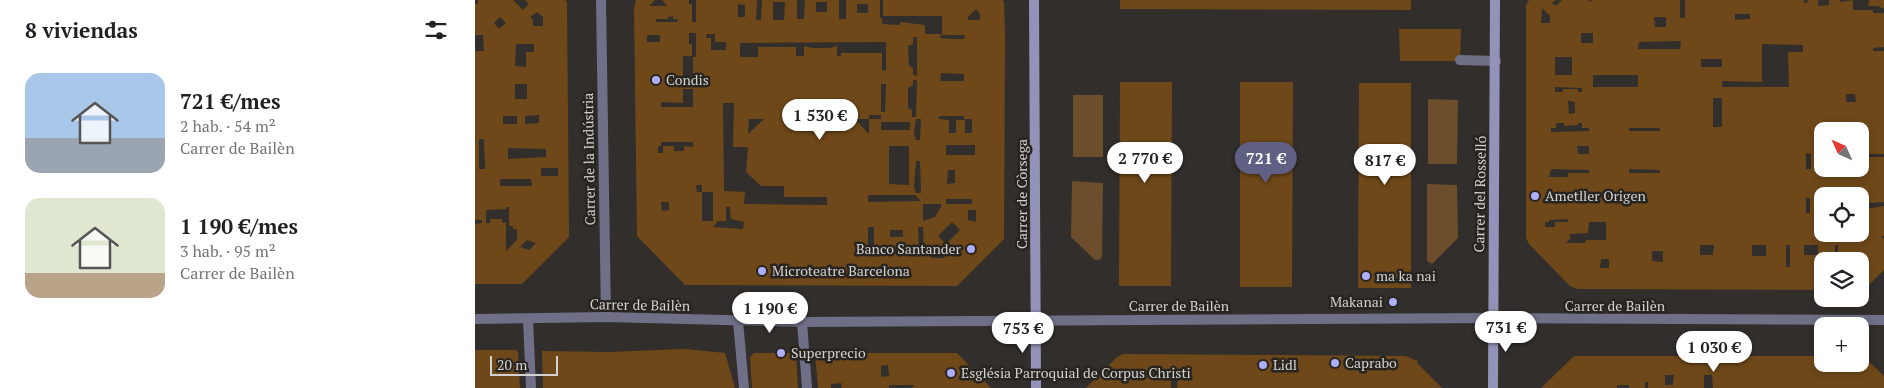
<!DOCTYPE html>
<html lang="es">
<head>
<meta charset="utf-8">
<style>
  :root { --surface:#fff; --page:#f2f2f2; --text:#202124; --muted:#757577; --accent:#606084 }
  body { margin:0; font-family:"PT Serif",serif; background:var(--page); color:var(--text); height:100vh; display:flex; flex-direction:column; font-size:19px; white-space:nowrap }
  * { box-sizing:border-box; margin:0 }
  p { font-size:16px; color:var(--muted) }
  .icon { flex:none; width:28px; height:28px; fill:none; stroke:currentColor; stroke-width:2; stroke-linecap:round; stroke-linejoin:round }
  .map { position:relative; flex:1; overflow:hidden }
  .panel { display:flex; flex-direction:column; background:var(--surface); width:475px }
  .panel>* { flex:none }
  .needle { width:32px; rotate:315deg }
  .controls { position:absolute; left:1339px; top:122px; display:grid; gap:10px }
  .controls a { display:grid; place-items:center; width:55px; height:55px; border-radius:10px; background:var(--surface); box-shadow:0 2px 8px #0003; font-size:25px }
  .scale { position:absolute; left:15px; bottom:12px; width:68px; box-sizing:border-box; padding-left:5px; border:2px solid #d4d2d0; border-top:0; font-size:14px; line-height:18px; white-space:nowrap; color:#d4d2d0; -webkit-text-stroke:4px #282521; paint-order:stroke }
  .price { position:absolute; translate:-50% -42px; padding:0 11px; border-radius:18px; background:#fff; color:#222; font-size:16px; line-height:32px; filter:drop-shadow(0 1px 2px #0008) }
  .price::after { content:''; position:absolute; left:50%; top:30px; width:15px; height:11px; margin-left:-8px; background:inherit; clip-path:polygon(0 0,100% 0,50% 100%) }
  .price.active { background:var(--accent); color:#fff }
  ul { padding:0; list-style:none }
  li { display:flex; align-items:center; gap:15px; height:125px; padding:0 25px }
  li span { display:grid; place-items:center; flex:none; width:140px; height:100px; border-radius:15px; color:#555 }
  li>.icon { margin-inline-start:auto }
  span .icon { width:60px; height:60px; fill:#fffc; stroke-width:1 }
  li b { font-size:21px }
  h2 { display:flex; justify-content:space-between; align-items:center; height:60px; padding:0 25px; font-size:21px }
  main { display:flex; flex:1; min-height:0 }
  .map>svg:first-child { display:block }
  .green { fill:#6d4e2c }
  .building { fill:#6f4819; fill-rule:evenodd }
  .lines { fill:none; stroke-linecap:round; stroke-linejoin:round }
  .service { stroke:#6f6f87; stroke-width:10 }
  .minor { stroke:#6f6f87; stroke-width:10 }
  .tertiary { stroke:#6f6f87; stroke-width:10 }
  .secondary { stroke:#9393b9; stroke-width:10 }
  .poi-dot { fill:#afaefa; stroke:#282521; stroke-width:2 }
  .labels { text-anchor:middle; stroke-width:5; stroke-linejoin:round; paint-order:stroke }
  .poi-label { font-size:14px; fill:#d4d2d0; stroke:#282521; text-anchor:start }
  .street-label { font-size:14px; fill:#d4d2d0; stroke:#282521 }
</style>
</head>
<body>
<main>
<section class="panel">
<h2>8 viviendas<svg class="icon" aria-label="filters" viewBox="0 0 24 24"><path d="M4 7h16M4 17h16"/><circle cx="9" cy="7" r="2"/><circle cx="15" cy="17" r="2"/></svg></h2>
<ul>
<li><span style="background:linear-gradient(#a9c7e8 65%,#9aa5b1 0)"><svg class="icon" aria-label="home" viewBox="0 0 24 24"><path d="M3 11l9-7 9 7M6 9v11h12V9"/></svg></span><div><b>721 €/mes</b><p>2 hab. · 54 m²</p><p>Carrer de Bailèn</p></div></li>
<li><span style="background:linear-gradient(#dfe7d0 75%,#b9a48a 0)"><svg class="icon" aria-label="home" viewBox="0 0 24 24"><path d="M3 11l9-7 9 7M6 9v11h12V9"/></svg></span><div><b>1 190 €/mes</b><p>3 hab. · 95 m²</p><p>Carrer de Bailèn</p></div></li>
</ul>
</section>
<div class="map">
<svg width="1409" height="388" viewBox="0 0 1409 388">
  <rect width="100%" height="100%" fill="#322e2b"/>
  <path class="green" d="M598,95H628V157H598Z
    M953,99L983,100L982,164H953Z
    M597,181L628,183L627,257L624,260H620L596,237Z
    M952,184L982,185L983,238L957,264L952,261Z"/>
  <path class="building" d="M3,0H38L48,10L54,4L50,0H90L92,2L94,237L47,284H0V224L7,223V220H0V51H9L8,35H0V4H3ZM62,12L68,17V26H58V20L55,17ZM25,17L31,23L24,29L19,23ZM41,44H59V52H51V67L40,66ZM40,84H52V99H40ZM64,115V123L50,124V116ZM28,116H42V124H28ZM4,139H9L10,169H4ZM33,148L71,149V157L33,159ZM66,168H83V176H66ZM25,179H56L57,186H25ZM31,207H34V226H38V229H42V240L31,251V222L27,223V219H15V223H11V210L31,209ZM52,240L61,243L54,250L45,247Z
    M161,0H180L174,6H192L187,0H214V4H217V22H221V0H282L281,20H286L287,0H322V19H329L330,0H364V19H371V0H405V18H407V24L425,25V22L450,25V34H466L465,38L475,39H489L490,35H467V16H408V0H527L529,2L530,34L529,239L482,286L210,285L162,236L159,9ZM298,2H310L309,20H298ZM341,2H352V12H341ZM263,4L270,5V17H263ZM382,4H393V13H382ZM501,9L505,14V20H493V17ZM198,16V19H202L203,22H181V19H193V17ZM214,33H221V57H218V76H208V56H217V44H214ZM232,34H240V42H251V50H236V38H231ZM172,35H185V42H172ZM438,37H442V76L438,75V68L434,66L433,46L438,44ZM411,42V70L407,71V53H366V56H362V46L355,48H337L329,46V56H321V47H283V57H265V43ZM466,73L489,74V81H465ZM438,80H442L441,117H437V110L433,108V88L438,85ZM406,84H411L410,112H406ZM208,89H218V107H186V102L208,103ZM248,103H259L258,147H273L271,172L286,186H309V197H352V205L269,204L270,192L249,191ZM321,106L329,107V119L320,117ZM365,107V115H378V119H361V108ZM394,115H406V119H394V134L380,119H394ZM464,116H489V120H481V133H474V120L464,119ZM274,119H289L273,134ZM441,119H446L445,140H441L439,133ZM490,119H497V133H490ZM406,122H435V130H406ZM186,142H218V147L209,146V151H199V146H188V153H183V146H186ZM471,145H500V155H471ZM414,146H434V185L414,184ZM441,161H445L446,193H441L439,187ZM473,170H480V183L472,184ZM221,185H227V192H238V221H227V192H222ZM393,195H440L446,201L393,202ZM471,199H497V204H471ZM186,202H194V210L187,211ZM448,204H466V207L460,217L448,221ZM251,207H255L256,219L269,222L268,229L238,227L243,221H251ZM493,210H501V222L493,220ZM477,222L485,230L471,244L463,236ZM393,227H399V253H393ZM443,227H448L449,253H444ZM415,230H428V237H415ZM455,249H465L469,253V258H456Z
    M645,0H936V10L645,9Z
    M1054,0H1081L1077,3L1081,6L1087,0H1114V2L1118,0H1205V18H1210V0H1329V3H1332L1333,0H1343V6L1354,5V0H1365V2L1378,0V10H1398V13H1409V47L1398,48V51H1409V154H1385V131H1348V169H1385V157H1409V202L1385,204V196H1348V234H1385V210L1409,206V236H1406L1409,239V270L1392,287L1385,289V274L1393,267L1385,260L1363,261V245H1360V261H1348V290L1116,289H1103L1095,286L1054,244L1051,238V5ZM1067,8L1075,16V23H1066ZM1260,14H1275V19L1260,20ZM1179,17H1191V27H1180ZM1106,33H1118V43H1106ZM1206,41L1205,49H1163L1164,42ZM1287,44L1328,45V52H1313L1314,87H1247V81L1287,82ZM1080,57H1097V75H1080ZM1226,59H1247V67H1226ZM1118,75H1163V87H1118ZM1080,87L1107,88V92H1103V89H1088V92H1080ZM1371,94H1380L1381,102H1371ZM1238,98H1247V127H1238ZM1093,101L1100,102V113L1094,114ZM1081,123H1089V126L1103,125V123H1107V128H1114V131L1076,132V128H1081ZM1154,128H1185V131H1154ZM1102,146H1114V154H1103ZM1331,153L1336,154V169H1331ZM1076,169L1114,170V173H1093V177H1074ZM1154,169L1185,170V173H1154ZM1331,198H1335V213H1331ZM1093,219V222H1080V227H1070V222H1074V220ZM1114,222H1131V240H1111L1110,243H1091L1095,239V234L1113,233ZM1225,245H1239L1238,255H1225ZM1277,245H1291V256H1277ZM1311,245H1315V267H1311ZM1329,245H1343V255H1329ZM1177,251H1188V262L1177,261ZM1126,259H1134V268H1125Z
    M1394,0H1409V9L1403,6H1393Z
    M924,29H986L985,61H925Z
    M645,82H697L696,286H644Z
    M765,82H818L817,287H765Z
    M884,83H936V288H883Z
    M210,349L250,353L260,388H68L67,351L135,352Z
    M0,350H41L43,352L45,388H0Z
    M279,353H316L321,357L323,388H277L275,357Z
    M340,353H482L516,388H436L440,385H414V388H367L366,383L356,384V388H343ZM413,365L414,376L406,377V366Z
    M648,354L930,356L943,361L942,363L967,388H702L703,377H696V388H611L642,357Z
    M1099,356H1348V364H1385V356H1388L1409,376V388H1238L1237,375H1229V388H1173V382H1170V388H1154V385H1142V388H1066ZM1190,375H1199L1198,385H1190Z"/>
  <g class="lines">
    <path class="service" d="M985,60L1021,61"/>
    <path class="minor" d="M126,0L131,317
      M53,319L56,388
      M263,321L269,388
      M327,322L332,388"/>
    <path class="tertiary" d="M0,319L131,317L327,322L1018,318L1409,320"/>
    <path class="secondary" d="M559,0L561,388
      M1018,388L1020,0"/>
  </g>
  <g class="poi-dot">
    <circle cx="181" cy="80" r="5"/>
    <circle cx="1060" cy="196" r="5"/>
    <circle cx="496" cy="249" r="5"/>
    <circle cx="287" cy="271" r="5"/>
    <circle cx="891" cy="276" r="5"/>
    <circle cx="918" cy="302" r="5"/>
    <circle cx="306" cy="353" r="5"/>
    <circle cx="860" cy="363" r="5"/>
    <circle cx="788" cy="365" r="5"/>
    <circle cx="476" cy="373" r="5"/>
  </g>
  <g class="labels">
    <g class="poi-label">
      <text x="191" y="85">Condis</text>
      <text x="1070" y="201">Ametller Origen</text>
      <text x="486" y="254" text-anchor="end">Banco Santander</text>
      <text x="297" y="276">Microteatre Barcelona</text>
      <text x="901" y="281">ma ka nai</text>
      <text x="908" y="307" text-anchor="end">Makanai</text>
      <text x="316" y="358">Superprecio</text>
      <text x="870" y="368">Caprabo</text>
      <text x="798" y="370">Lidl</text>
      <text x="486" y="378">Església Parroquial de Corpus Christi</text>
    </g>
    <g class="street-label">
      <text transform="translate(114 159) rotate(-91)" y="5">Carrer de la Indústria</text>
      <text transform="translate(547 194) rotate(-90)" y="5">Carrer de Còrsega</text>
      <text transform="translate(1005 194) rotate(-89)" y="5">Carrer del Rosselló</text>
      <text transform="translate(165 305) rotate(1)" y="5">Carrer de Bailèn</text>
      <text x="704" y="311">Carrer de Bailèn</text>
      <text x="1140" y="311">Carrer de Bailèn</text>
    </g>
  </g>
</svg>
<div class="controls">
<a><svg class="needle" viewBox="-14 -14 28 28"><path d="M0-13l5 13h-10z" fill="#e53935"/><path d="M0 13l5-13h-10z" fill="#757577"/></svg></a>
<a><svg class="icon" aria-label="locate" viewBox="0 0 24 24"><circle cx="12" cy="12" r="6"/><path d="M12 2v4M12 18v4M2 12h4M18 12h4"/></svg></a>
<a><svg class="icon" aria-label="layers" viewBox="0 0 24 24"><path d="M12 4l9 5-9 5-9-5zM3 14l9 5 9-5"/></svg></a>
<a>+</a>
</div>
<div class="scale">20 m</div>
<b class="price" style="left:345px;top:141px">1 530 €</b>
<b class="price" style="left:670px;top:184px">2 770 €</b>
<b class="price active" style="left:791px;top:184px">721 €</b>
<b class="price" style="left:910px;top:186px">817 €</b>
<b class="price" style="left:295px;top:334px">1 190 €</b>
<b class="price" style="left:1031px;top:353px">731 €</b>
<b class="price" style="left:548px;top:354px">753 €</b>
<b class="price" style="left:1239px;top:373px">1 030 €</b>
</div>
</main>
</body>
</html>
